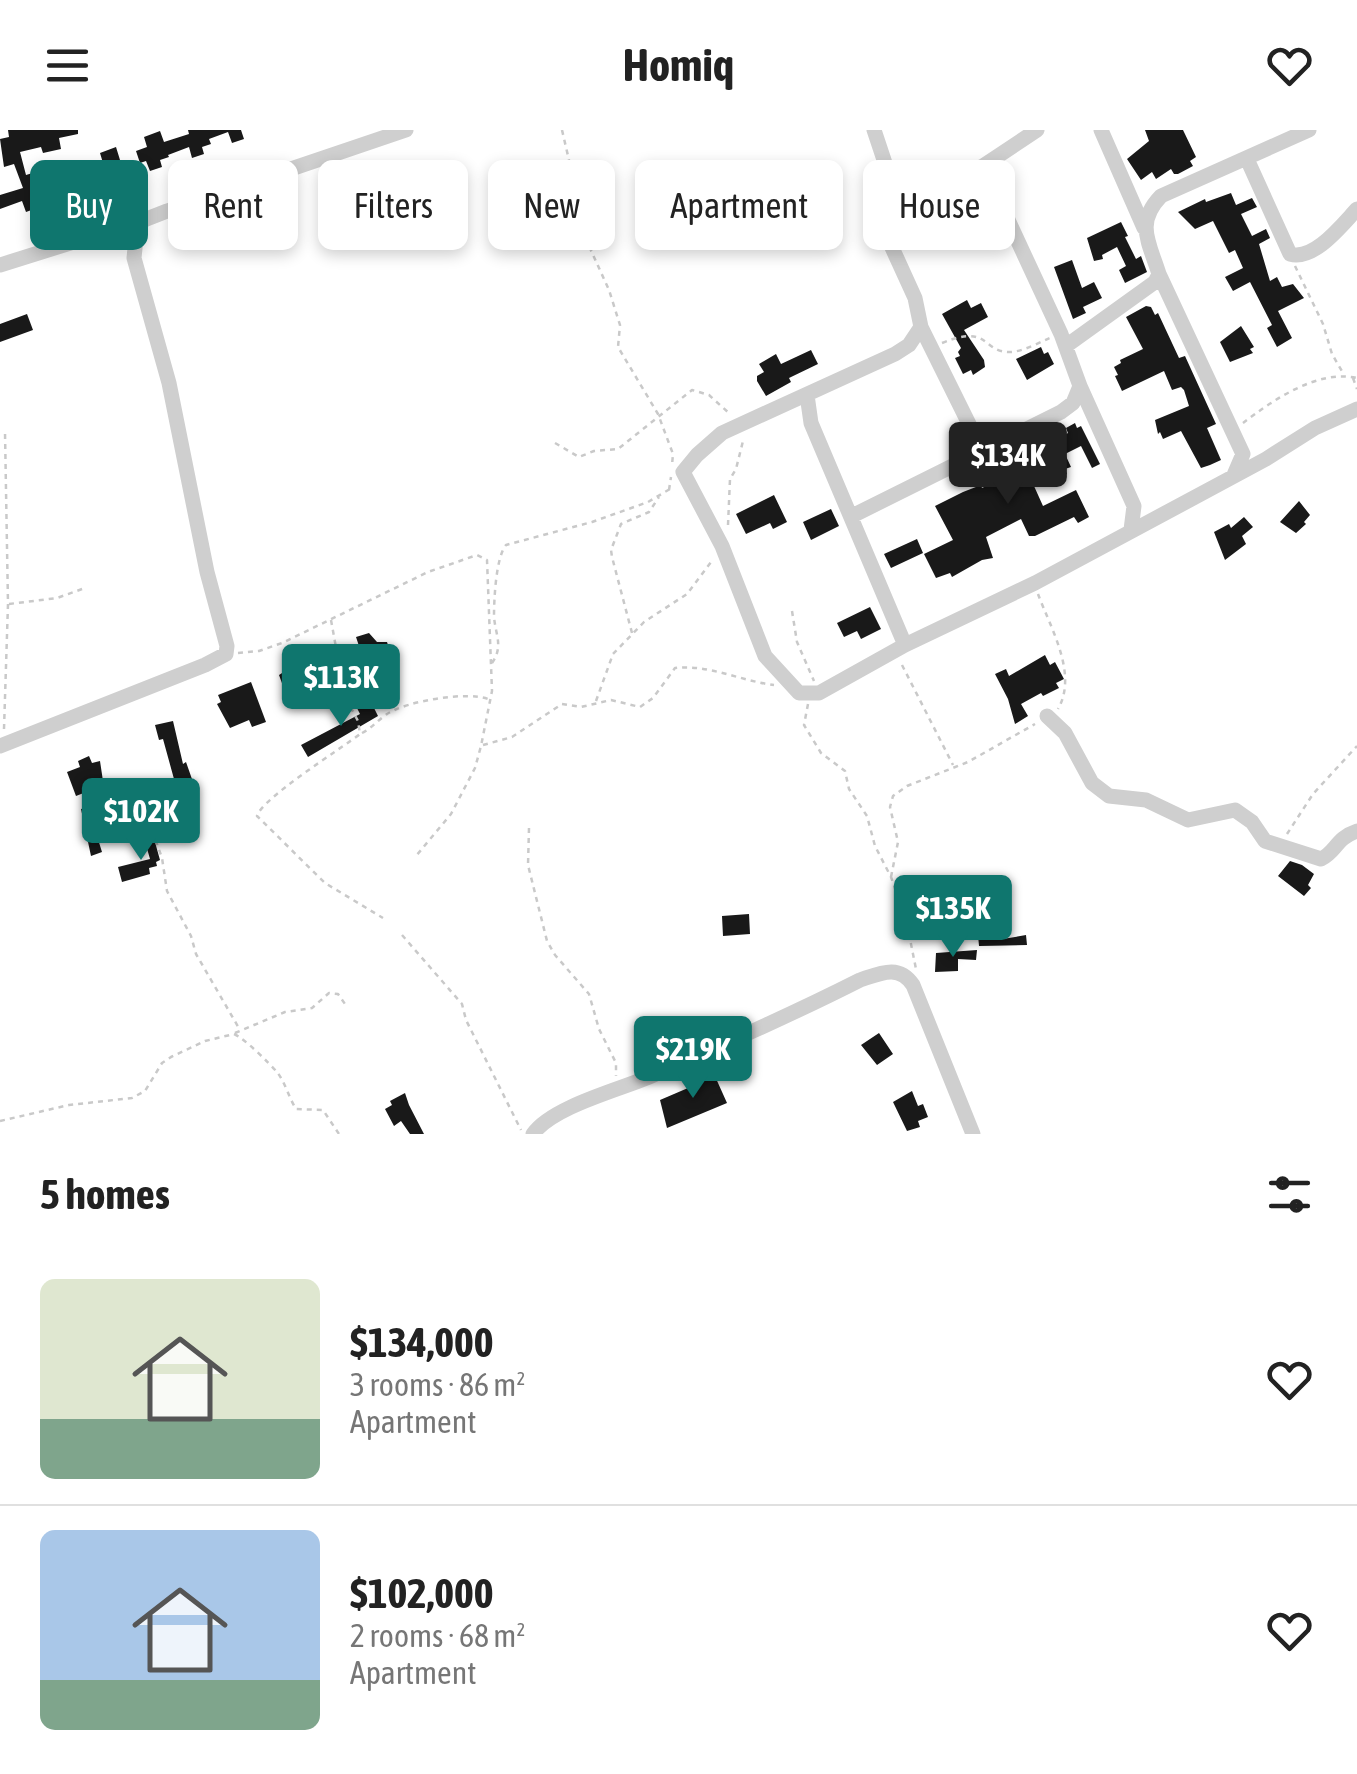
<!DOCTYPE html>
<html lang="en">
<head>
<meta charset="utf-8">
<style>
  :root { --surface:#fff; --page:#f6f6f6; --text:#222; --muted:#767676; --line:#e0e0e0; --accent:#0f766e }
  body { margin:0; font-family:"Asap Condensed",sans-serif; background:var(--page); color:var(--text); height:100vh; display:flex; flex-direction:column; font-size:38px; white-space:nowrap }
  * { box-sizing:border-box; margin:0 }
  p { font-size:32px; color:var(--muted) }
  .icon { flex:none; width:55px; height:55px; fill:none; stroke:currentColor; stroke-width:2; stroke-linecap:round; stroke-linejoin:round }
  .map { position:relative; height:1004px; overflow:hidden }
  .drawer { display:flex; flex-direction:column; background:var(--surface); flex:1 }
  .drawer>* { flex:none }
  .banner { position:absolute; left:30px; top:30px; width:1298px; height:90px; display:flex; gap:20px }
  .price { position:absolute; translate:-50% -85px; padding:0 22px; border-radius:10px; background:var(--accent); color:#fff; font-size:32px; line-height:65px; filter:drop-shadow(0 2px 5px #0008) }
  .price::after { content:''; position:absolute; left:50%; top:60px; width:30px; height:22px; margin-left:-15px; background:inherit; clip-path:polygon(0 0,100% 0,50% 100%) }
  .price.selected { background:#222; color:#fff }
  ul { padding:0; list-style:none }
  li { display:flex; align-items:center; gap:30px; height:250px; padding:0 40px }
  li+li { border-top:2px solid var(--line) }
  li span { display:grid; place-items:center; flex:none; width:280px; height:200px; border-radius:15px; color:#555 }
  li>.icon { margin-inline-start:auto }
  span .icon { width:120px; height:120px; fill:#fffc; stroke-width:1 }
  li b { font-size:42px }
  h2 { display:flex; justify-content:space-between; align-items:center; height:120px; padding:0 40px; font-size:42px }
  .tag { padding:0 35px; border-radius:15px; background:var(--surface); box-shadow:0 5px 15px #0003; font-size:35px; line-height:90px }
  .tag.selected { background:var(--accent); color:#fff }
  header { display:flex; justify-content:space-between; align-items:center; height:130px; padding:0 40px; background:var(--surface); font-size:45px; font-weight:700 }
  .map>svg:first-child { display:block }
  .building { fill:#191919 }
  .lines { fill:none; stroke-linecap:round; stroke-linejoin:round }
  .path { stroke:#c9c9c9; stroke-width:2.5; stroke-dasharray:5 5; stroke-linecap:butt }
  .minor { stroke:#cfcfcf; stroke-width:15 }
</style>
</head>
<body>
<header><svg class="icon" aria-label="menu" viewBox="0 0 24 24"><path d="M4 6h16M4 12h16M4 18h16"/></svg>Homiq<svg class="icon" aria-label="heart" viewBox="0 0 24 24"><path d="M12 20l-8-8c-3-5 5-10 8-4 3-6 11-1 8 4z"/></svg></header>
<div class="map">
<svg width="1357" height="1004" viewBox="0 0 1357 1004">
  <rect width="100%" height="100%" fill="#fff"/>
  <path class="building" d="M8,0H78V4L59,8L61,19L43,23L41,17L20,22L26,45L36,42L40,56L65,48L61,38L78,32L80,41L103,33L100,23L116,17L124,43L115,46L118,53L106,57L102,46L84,52L86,58L77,62L79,68L68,72L64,62L35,71L37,78L26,82L22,71L0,79V65L23,58L14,34L4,37L0,9L9,7Z
    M188,0H241L244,9L232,13L228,2L209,9L211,14L202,17L204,24L192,28L189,17L168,25L169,27L160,30L162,37L150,41L146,31L140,33L136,21L147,17L144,7L160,1L164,12L189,4Z
    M1145,0H1183L1196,27L1190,31L1193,36L1178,44H1174L1171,39L1156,49L1152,42L1141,50L1127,29L1149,11Z
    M1231,63L1236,75L1252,68L1257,77L1241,84L1252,106L1266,99L1270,108L1259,114L1270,151L1277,147L1282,157L1293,154L1304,168L1278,181L1292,208L1277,217L1267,198L1272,195L1250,152L1233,161L1225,147L1243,138L1235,120L1229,123L1213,91L1195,99L1178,82L1205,69L1206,72Z
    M971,72L976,82L969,84L972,90L963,94L969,106L956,111L943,79Z
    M1121,92L1128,106L1125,107L1136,129L1141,126L1147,142L1125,153L1119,140L1126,136L1117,117L1102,125L1103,129L1094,131L1087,108Z
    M1072,130L1082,158L1094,152L1102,168L1083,177L1086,183L1073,189L1054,137Z
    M967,170L971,178L981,173L988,187L964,200L984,230L985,237L973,245L971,240L963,244L955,228L960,226L958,222L961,218L942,184Z
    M1146,176L1151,177L1155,185L1158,183L1179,228L1185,226L1216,294L1207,298L1221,330L1210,335L1201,338L1181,301L1163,309L1160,302L1158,304L1155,290L1189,276L1184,260L1181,257L1172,260L1164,241L1122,261L1115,246L1118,245L1114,237L1121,233L1120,230L1143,219L1126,187Z
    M27,184L33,200L0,212V194Z
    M1241,196L1254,217L1250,219L1253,223L1230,232L1220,212Z
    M1041,217L1044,224L1048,222L1054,234L1027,250L1016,229Z
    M811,220L818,234L789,248L791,252L766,266L757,251V246L764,242L759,234L776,224L781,234Z
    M1075,293L1077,298L1081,296L1100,334L1092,338L1081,316L1065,324L1071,337L1065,339L1067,344L1058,348L1056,343L1034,356L1043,376L1076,360L1089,387L1078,393L1074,387L1035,406H1029L1021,389L986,407L993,428L982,430L952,447L950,443L936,448L924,424L953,410L935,376L963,362L981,355L982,358L1002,349L1001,345L1011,341L1009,338L1026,331L1028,335L1047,326L1045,321L1064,312L1061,307L1068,303L1066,298Z
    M774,365L787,392L773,399L770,393L746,404L736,384Z
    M1299,371L1310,385L1304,392L1306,394L1296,403L1280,392Z
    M831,379L839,396L811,410L803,392Z
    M1244,387L1253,397L1242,406L1246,414L1225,430L1214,402L1229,394L1231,398Z
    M917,409L923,423L891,438L884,424Z
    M870,477L881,499L861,509L857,501L844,507L837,493Z
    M369,503L377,512H387L390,521L384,523L389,537L369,548L365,536L358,538L356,533L350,535L346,524L360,519L356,507Z
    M1045,525L1050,535L1055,532L1064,549L1056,553L1059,558L1043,566L1041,563L1021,574L1028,586L1015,594L1008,569L995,544L1006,539L1009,546Z
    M296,534L301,538L310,537L314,563L290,575L279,545Z
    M251,552L266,592L252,597L249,590L230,598L217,574L221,572L218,565Z
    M370,570L378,586L308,627L301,615L360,584L356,576Z
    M173,591L183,634L186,632L193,652L188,654L193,669L174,676L168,658V651L174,649L163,609L159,610L155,595Z
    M89,626L92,633L100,631L103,651L98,653L99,657L76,666L67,642L80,637L78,631Z
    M102,674L111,700L97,706L102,722L91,726L81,679Z
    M153,705L160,730L156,732L157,736L149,738L150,744L122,752L118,737L150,729L144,708Z
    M1290,731L1302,735L1314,744L1308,755L1311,758L1304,766L1278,746Z
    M749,784L750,804L723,806L722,786Z
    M991,801L1004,802L1003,809L1026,805L1027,815L979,816L978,805L990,804Z
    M977,820L976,830L958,829V841L935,842L936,823Z
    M879,903L893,924L877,935L861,915Z
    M702,944L705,949L714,944L727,973L667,998L660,970L695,955L692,950Z
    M912,961L918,976L923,974L928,987L918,991L920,997L907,1001L893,972Z
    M405,963L409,975L424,1004H410L401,991L394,996L385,979L392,975L390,971Z"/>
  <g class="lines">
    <path class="path" d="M562,0L589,116L609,160L620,195L618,217L658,284L673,324L672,335
      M1295,136L1323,194L1332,224L1343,243
      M942,213C991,193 981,223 1011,222C1024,221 1038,213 1050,208
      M1353,248L1357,259
      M1243,293C1273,270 1318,239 1357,248
      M555,313L579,327L594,321L618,319L692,260L709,265L730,284
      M669,360L671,347
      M728,395L730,349L736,339L743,311
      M1038,464C1051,499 1078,544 1058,579
      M9,474L57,468L85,458
      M792,481L797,512L814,551
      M331,490L345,567L358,591L360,604C342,618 261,669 257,686L325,753L383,788
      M632,503L612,427L611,420L621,394L649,382L659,367
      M238,523L259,521L282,513L428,442L477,425L487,430L492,561L481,616L475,638L451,684L416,726
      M492,533C504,516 495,504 494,486C494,469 496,427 506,415L592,392L648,372L670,359
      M902,535L953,635
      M596,571L613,524L644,492L687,464L711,432
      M808,574L804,595L821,623L845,641L849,659L867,686L875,716L891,747L906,789L916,839
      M4,599L8,474L5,302
      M362,603C372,598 378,590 387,584C407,571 466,561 488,569
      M483,615L512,607L562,574L581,577L611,570L640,577L653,568L675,538C708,534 741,551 774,555
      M156,661L153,703L162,728L167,761L191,806L196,824L240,900
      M529,698L528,735L547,811L555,825L589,864L599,899L616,933V946
      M1287,704L1313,664L1357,616
      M891,747L898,712L890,677L893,666L907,656L968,632L1035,594
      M402,805L462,874L466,890L521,1000
      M235,903L285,882L312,878L329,863L338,864L345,874
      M0,991L69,975L132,968L145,961L162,933L171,927L205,911L234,904C244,908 269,933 277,942C285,952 289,968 296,979L323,980L339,1004"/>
    <path class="minor" d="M874,0L893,57L887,97L889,111L915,168L921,197L973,302L987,320
      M1037,0L983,36L1061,204L1080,256L1134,376L1131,400
      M1101,0L1144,98
      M1247,29L1290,124C1314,131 1341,96 1357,79
      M890,89L919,68L983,36
      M0,135L144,90
      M1159,144L1243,324L1234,345
      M921,197L909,215L895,224L722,303L697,325L683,342L722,416L765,526L799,563H819L905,515L1035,453L1266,329L1315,298L1357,279
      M1066,216L1155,152L1159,144C1149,112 1135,93 1161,66L1309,0
      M807,265L811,293L905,515
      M852,386L1061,282L1073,273L1080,256
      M1047,586L1065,603L1092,653L1109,666L1146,670L1188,690L1235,680L1252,692L1265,711L1321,729C1336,722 1336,708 1357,701
      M0,616L205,535L226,524L227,516L207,442L169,253L134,128L137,99L144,90L167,81L406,0
      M533,1004C552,977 618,960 649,947C720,916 791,885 860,850C881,843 899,834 913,855L973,1004"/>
  </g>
</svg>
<b class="price selected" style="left:1008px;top:377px">$134K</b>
<b class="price" style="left:341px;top:599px">$113K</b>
<b class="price" style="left:141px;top:733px">$102K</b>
<b class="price" style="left:953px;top:830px">$135K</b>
<b class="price" style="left:693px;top:971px">$219K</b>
<div class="banner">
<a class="tag selected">Buy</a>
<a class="tag">Rent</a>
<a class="tag">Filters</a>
<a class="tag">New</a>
<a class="tag">Apartment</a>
<a class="tag">House</a>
</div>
</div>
<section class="drawer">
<h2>5 homes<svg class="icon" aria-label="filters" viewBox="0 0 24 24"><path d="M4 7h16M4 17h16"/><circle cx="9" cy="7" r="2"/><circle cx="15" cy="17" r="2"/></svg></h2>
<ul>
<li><span style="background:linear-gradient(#dfe7d0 70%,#7fa58c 0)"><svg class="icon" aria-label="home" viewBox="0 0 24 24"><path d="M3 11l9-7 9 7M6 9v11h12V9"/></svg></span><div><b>$134,000</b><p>3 rooms · 86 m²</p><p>Apartment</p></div><svg class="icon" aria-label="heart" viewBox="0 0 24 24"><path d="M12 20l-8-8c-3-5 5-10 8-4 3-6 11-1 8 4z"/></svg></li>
<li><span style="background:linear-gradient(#a9c7e8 75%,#7fa58c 0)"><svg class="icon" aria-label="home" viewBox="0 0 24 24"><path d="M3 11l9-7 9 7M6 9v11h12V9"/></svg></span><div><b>$102,000</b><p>2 rooms · 68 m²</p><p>Apartment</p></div><svg class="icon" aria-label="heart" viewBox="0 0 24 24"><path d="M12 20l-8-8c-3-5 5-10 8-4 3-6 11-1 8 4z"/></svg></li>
</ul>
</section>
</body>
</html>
